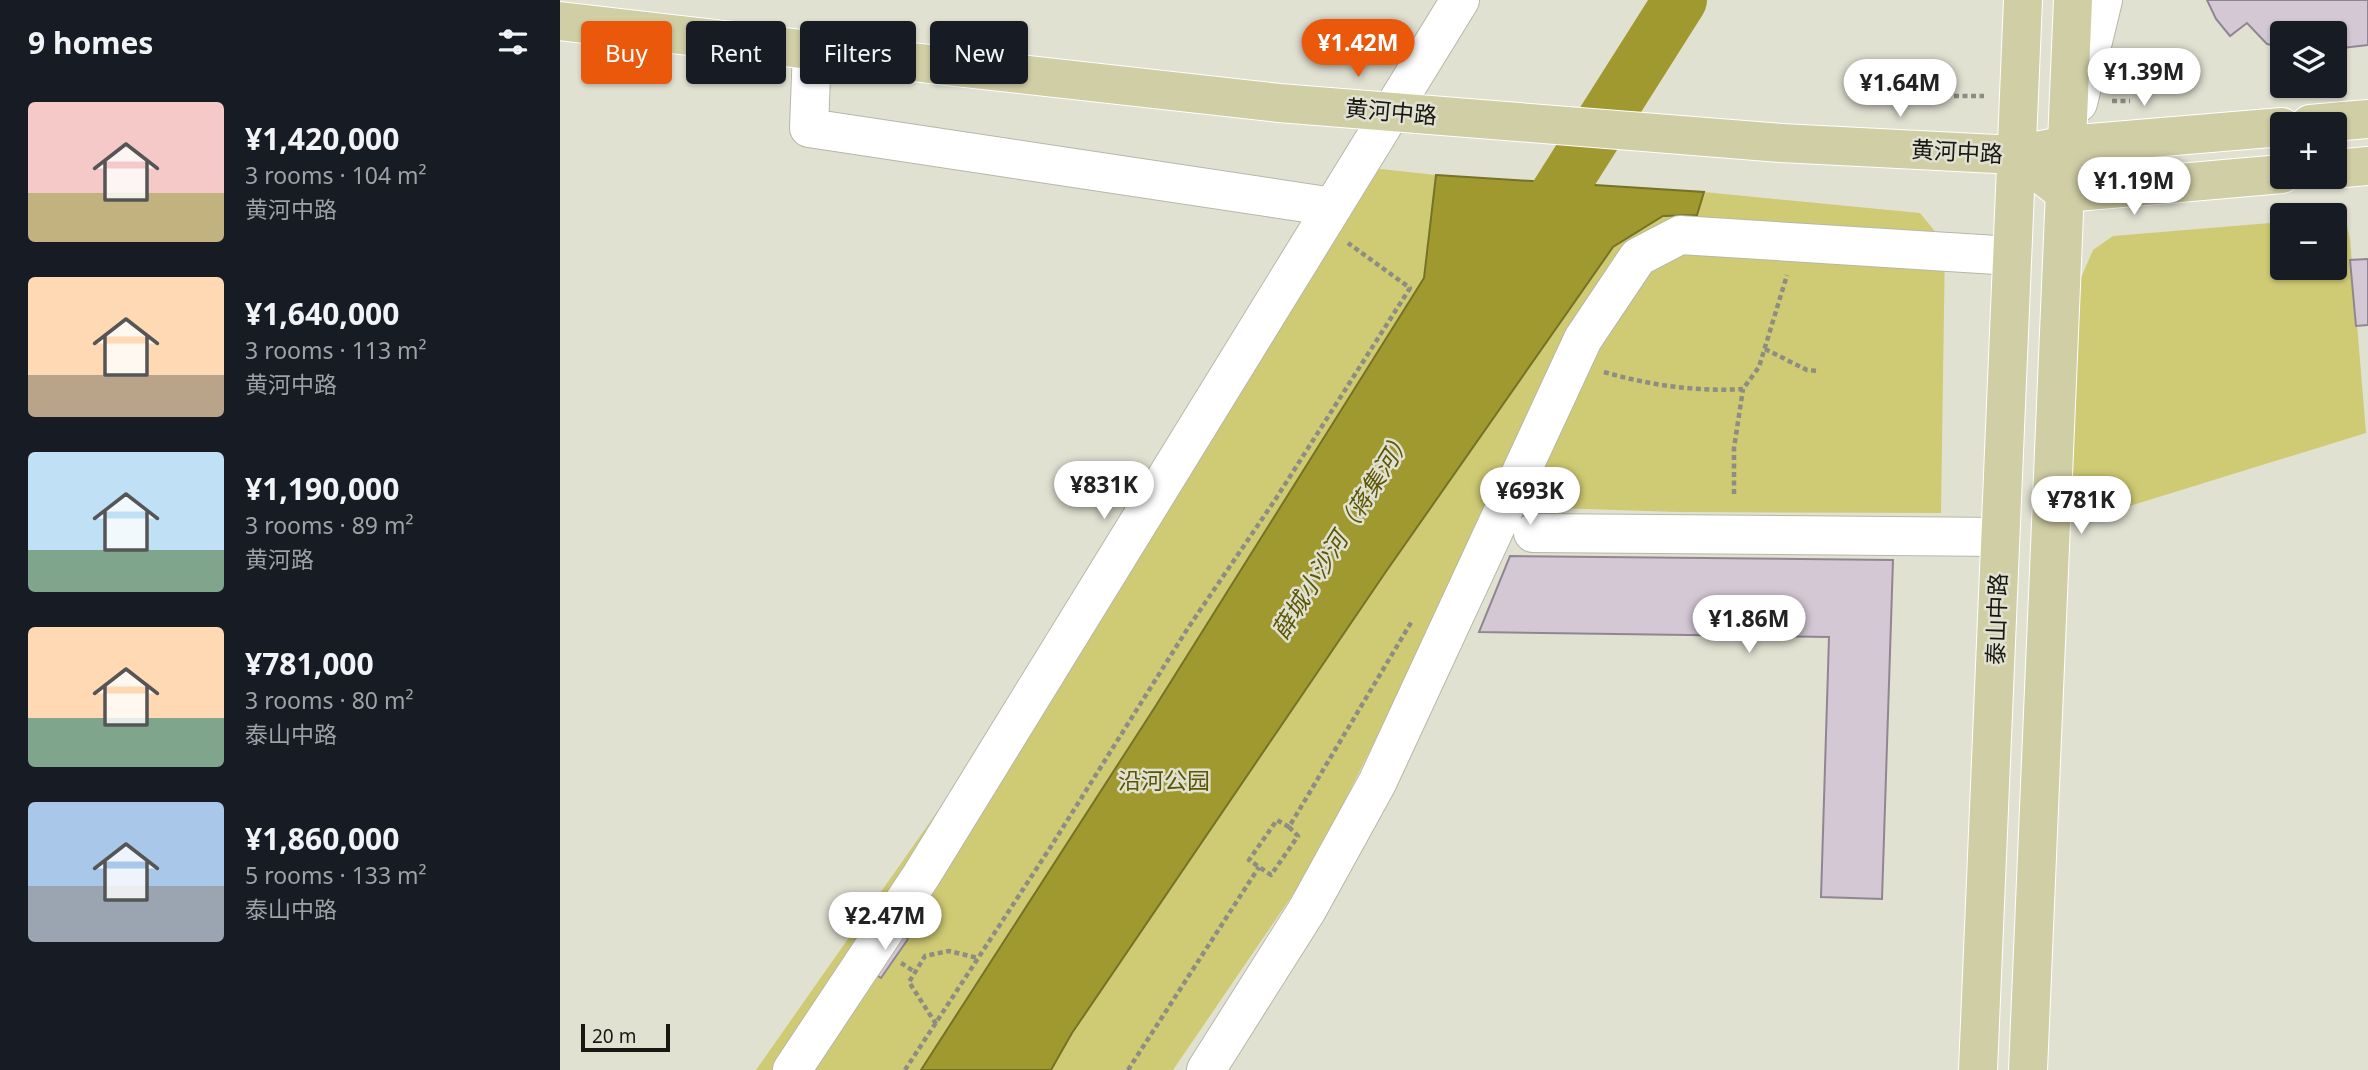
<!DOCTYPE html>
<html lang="en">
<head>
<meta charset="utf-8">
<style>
  :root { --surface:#171b24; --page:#20242c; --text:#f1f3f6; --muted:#9ea1a6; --accent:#ea580c }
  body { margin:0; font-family:"Noto Sans","Noto Sans SC",sans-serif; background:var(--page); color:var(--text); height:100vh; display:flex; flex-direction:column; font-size:26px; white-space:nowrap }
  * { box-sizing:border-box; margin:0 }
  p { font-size:23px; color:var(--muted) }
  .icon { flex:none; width:38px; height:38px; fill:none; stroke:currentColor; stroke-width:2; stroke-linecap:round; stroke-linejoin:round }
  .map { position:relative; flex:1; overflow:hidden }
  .details { display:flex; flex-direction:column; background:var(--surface); width:560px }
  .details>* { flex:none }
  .hud { position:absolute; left:21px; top:21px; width:665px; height:63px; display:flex; gap:14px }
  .controls { position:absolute; left:1710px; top:21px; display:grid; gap:14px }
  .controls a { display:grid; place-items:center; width:77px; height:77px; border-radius:7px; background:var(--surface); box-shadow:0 2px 5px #0004; font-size:35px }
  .scale { position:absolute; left:21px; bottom:18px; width:89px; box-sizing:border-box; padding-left:7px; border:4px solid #181812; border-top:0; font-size:19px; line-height:24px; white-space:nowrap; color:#181812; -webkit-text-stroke:5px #e1e1d2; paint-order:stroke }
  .price { position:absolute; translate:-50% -60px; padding:0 16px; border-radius:24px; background:#fff; color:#222; font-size:23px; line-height:46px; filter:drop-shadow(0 2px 4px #0008) }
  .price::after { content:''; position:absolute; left:50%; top:42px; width:21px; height:16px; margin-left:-10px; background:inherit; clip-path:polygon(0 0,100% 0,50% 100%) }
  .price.on { background:var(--accent); color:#fff }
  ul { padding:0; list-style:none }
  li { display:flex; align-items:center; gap:21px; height:175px; padding:0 28px }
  li span { display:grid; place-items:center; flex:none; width:196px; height:140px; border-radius:7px; color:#555 }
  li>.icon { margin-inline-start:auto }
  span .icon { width:84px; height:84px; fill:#fffc; stroke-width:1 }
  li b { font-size:30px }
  h2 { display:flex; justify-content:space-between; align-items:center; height:84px; padding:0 28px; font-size:30px }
  .chip { padding:0 24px; border-radius:7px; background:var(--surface); box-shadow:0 2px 5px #0004; font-size:24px; line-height:63px }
  .chip.on { background:var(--accent); color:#fff }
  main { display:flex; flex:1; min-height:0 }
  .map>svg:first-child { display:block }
  .green { fill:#cfcb74 }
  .water { fill:#9f992f; stroke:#767226; stroke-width:2 }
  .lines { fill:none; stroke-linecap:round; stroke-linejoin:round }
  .river { stroke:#9f992f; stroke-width:54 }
  .building { fill:#d3c8d4; stroke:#908691; stroke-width:2 }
  .minor-casing { stroke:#b7b7a8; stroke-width:40 }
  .major-casing { stroke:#fff; stroke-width:40 }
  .path { stroke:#8d8d82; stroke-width:4.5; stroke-dasharray:5 3.5; stroke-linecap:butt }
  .minor { stroke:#fff; stroke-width:38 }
  .major { stroke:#d0cea5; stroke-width:38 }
  .major-bridge-casing { stroke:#fff; stroke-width:40; stroke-linecap:butt }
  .major-bridge { stroke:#d0cea5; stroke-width:38 }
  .labels { text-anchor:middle; stroke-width:5; stroke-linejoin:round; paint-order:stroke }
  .street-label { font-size:23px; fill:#181812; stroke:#e1e1d2 }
  .park-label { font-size:23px; fill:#595502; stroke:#e1e1d2 }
  .water-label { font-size:24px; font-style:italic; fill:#5a5604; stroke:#e1e1d2 }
</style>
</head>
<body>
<main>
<section class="details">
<h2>9 homes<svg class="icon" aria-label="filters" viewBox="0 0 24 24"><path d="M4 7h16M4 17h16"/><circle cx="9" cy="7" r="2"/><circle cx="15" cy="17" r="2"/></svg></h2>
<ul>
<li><span style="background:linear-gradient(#f6c9c9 65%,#c2b280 0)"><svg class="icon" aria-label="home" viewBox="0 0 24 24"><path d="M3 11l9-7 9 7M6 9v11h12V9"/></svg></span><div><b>¥1,420,000</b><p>3 rooms · 104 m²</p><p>黄河中路</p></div></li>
<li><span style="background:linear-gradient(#ffd9b3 70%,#b9a48a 0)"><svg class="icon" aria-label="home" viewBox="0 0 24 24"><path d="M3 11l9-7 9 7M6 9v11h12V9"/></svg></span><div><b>¥1,640,000</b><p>3 rooms · 113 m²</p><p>黄河中路</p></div></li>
<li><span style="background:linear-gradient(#bfe0f5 70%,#7fa58c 0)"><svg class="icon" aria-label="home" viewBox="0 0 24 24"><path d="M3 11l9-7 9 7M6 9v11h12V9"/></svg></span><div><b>¥1,190,000</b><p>3 rooms · 89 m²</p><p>黄河路</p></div></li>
<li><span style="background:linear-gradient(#ffd9b3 65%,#7fa58c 0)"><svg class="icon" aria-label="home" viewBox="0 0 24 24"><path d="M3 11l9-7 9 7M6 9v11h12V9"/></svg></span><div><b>¥781,000</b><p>3 rooms · 80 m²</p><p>泰山中路</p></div></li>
<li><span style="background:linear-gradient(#a9c7e8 60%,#9aa5b1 0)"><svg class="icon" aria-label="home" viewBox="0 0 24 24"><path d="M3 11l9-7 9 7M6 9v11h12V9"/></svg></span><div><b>¥1,860,000</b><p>5 rooms · 133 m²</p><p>泰山中路</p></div></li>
</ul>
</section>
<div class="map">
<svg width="1808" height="1070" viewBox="0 0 1808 1070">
  <rect width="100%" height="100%" fill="#e1e1d2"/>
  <path class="green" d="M784,165L876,175L1144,192L1360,213L1385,244L1381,513L1119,512L930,506L841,689L751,868L613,1070H196L431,735Z
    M1785,217L1790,239L1806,433L1534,517L1509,515L1520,280L1533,250L1553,236L1722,222V268H1774L1775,218Z"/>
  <path class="water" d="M876,175L1144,192L1137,215L1103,216L1053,247L825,573L512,1033L491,1070H361L595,707L864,278Z"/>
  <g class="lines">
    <path class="river" d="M965,245L1120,0"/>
  </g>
  <path class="building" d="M1647,0H1808V45L1774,49V33H1722V47L1707,44L1687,23L1670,36L1656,19Z
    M1808,259V325L1796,326L1790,260Z
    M950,556L1333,560L1322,899L1261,897L1269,637L919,632Z
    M329,925L348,939L321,978L301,965Z"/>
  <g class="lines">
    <g class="minor-casing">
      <path id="minor" d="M252,50L249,128L773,207
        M1518,103L1543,0
        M973,533L1440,537
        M232,1070L361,876L900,0
        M646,1070L747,910L817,783L1023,339L1078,257L1120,235L1452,256"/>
    </g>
    <g class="major-casing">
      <path id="major" d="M0,21L370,64
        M1750,124L1808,119
        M1221,143L1456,155L1507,145L1722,127
        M1774,169L1808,166
        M1486,178L1505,193L1722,174
        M1418,1070L1463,0
        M1468,1070L1513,0"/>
    </g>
    <path class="path" d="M1394,96H1424
      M1552,101H1570
      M1205,349L1247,370L1258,371
      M1044,372C1089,385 1136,392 1183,389L1199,367L1227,275
      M1174,494V448L1183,389
      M729,827L738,836L711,875L689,860L717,820L729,827L852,621
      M341,963L355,972
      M376,1024L349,982L365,956L389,951L418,958
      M345,1070L490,848L628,628L715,500L850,288L788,243
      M568,1070L699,867"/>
    <use href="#minor" class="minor"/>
    <use href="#major" class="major"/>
    <g class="major-bridge-casing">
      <path id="major-bridge" d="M370,64L719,103L1221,143"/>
    </g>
    <use href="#major-bridge" class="major-bridge"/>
  </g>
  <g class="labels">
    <g class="street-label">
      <text transform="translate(831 112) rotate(5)" y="8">黄河中路</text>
      <text transform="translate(1397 152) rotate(3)" y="8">黄河中路</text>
      <text transform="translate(1437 619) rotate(-88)" y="8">泰山中路</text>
    </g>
    <g class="park-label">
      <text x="604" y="789">沿河公园</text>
    </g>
    <g class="water-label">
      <text transform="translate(782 535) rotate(-58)" y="8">薛城小沙河（蒋集河）</text>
    </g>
  </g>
</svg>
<div class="controls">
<a><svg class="icon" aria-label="layers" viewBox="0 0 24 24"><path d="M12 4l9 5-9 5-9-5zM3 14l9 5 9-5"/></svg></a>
<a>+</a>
<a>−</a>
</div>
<div class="scale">20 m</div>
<b class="price on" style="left:798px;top:79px">¥1.42M</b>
<b class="price" style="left:1584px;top:108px">¥1.39M</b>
<b class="price" style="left:1340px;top:119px">¥1.64M</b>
<b class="price" style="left:1574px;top:217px">¥1.19M</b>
<b class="price" style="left:544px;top:521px">¥831K</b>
<b class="price" style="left:970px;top:527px">¥693K</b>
<b class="price" style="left:1521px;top:536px">¥781K</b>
<b class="price" style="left:1189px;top:655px">¥1.86M</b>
<b class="price" style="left:325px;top:952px">¥2.47M</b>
<div class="hud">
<a class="chip on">Buy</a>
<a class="chip">Rent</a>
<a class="chip">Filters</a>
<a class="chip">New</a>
</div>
</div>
</main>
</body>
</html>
